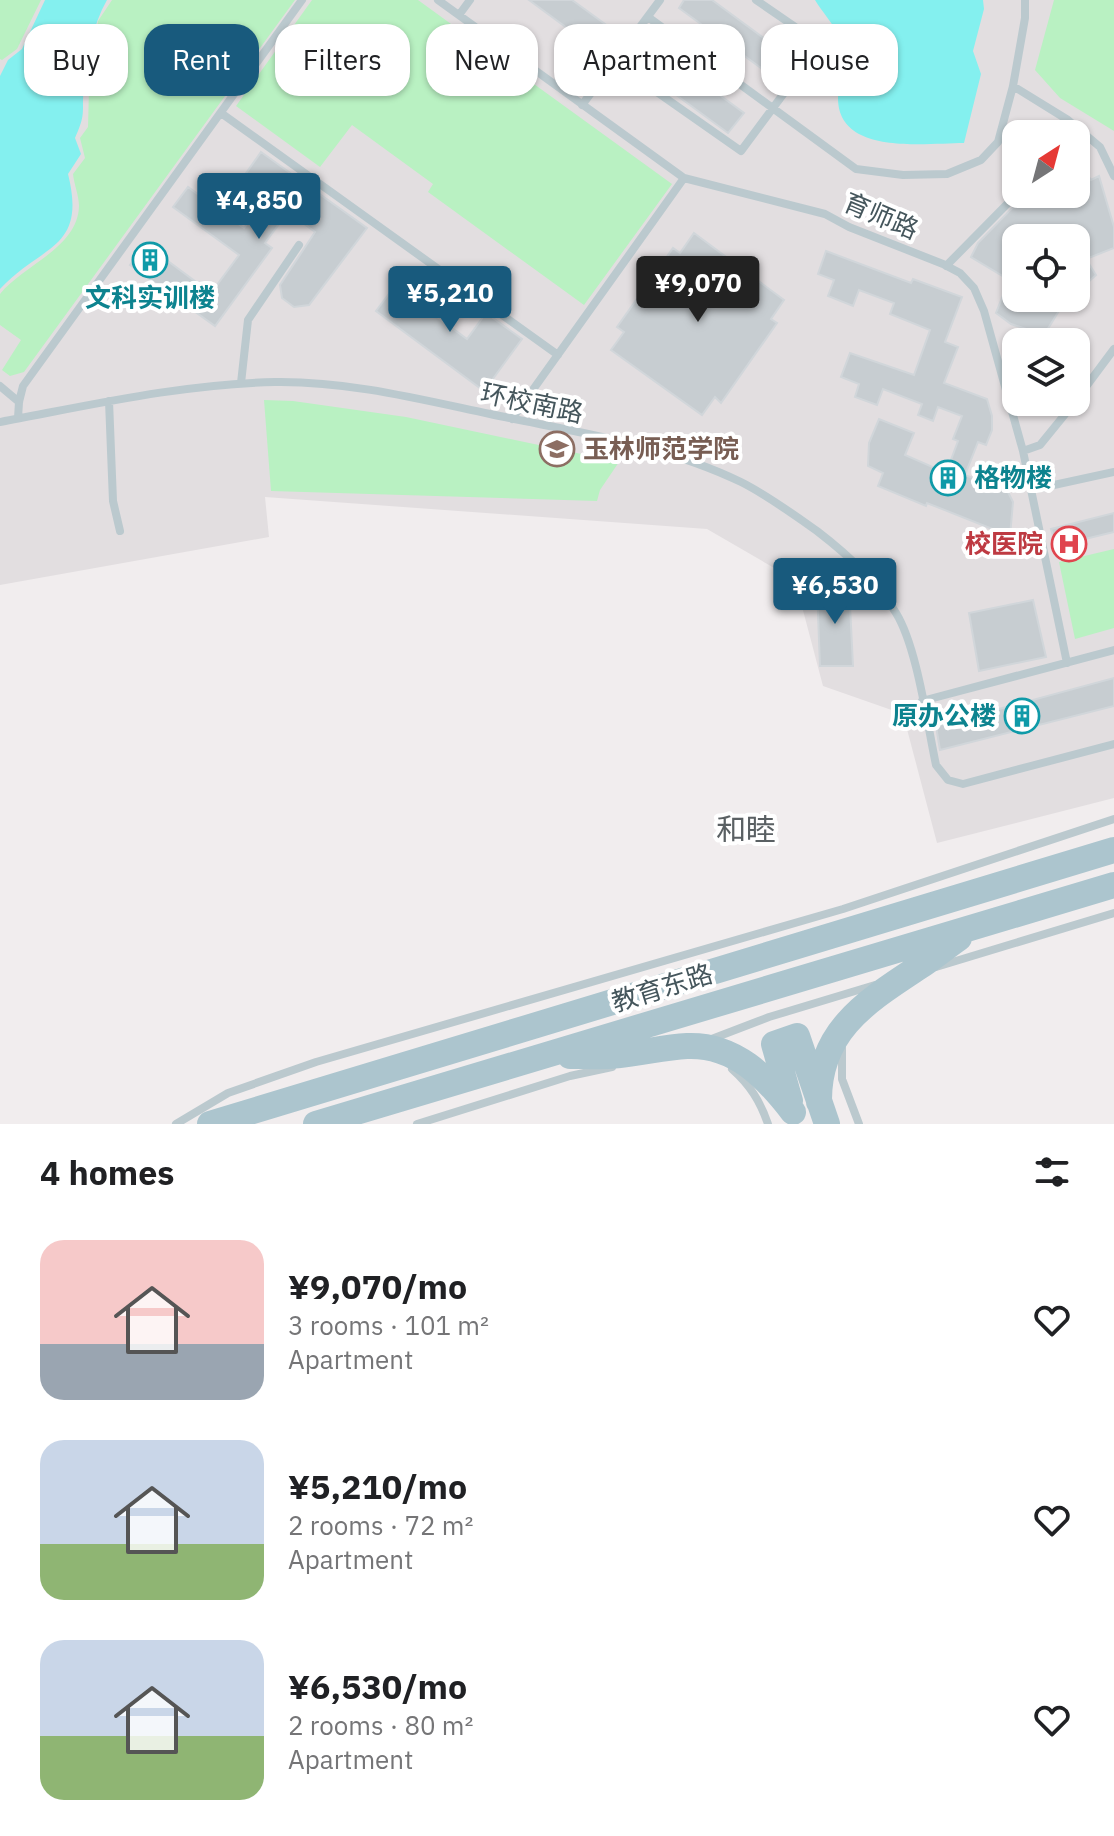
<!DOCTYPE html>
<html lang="en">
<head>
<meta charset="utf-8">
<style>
  :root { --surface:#fff; --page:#f2f2f2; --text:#202124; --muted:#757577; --accent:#185a7d }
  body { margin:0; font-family:"IBM Plex Sans","Noto Sans SC",sans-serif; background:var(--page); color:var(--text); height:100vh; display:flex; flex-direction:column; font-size:30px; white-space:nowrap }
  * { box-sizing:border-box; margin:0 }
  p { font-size:26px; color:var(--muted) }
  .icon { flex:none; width:44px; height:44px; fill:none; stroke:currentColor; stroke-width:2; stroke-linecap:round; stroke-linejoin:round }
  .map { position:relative; height:1124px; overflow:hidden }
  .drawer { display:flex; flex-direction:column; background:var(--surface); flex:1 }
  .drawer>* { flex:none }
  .guide { position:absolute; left:24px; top:24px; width:1066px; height:72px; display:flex; gap:16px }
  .needle { width:52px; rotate:36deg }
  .buttons { position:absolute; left:1002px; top:120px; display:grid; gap:16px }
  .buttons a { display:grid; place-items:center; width:88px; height:88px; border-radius:16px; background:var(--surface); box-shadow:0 2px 6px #0004; font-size:40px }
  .price { position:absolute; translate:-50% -68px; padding:0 18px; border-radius:8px; background:var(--accent); color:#fff; font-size:26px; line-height:52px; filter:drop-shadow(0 2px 4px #0008) }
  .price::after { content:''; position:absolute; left:50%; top:48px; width:24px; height:18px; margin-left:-12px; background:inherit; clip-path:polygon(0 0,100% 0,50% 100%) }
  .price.on { background:#222; color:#fff }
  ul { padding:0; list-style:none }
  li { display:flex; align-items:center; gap:24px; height:200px; padding:0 40px }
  li span { display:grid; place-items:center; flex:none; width:224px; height:160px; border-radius:24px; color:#555 }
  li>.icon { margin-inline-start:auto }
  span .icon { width:96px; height:96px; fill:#fffc; stroke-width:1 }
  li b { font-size:34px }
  h2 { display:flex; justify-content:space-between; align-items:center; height:96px; padding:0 40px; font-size:34px }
  .chip { padding:0 28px; border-radius:24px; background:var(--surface); box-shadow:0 2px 6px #0004; font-size:28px; line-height:72px }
  .chip.on { background:var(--accent); color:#fff }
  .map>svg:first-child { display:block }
  .education { fill:#e2dee0; fill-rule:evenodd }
  .green { fill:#b9f1c2 }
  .water { fill:#84f0ef }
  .building { fill:#c7cdd1; stroke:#d1d6da; stroke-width:2 }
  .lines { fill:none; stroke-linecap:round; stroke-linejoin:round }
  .lane { stroke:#bbc9ce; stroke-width:8 }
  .primary { stroke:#acc5ce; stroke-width:26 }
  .labels { text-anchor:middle; stroke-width:8; stroke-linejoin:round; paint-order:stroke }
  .street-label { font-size:26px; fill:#45565c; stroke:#fff }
  .culture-label { font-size:26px; font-weight:bold; fill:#0d838f; stroke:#fff }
  .education-label { font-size:26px; font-weight:bold; fill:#785e54; stroke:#fff; text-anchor:start }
  .health-label { font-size:26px; font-weight:bold; fill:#be3a42; stroke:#fff; text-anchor:end }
  .quarter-label { font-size:30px; fill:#5a6063; stroke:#fff }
</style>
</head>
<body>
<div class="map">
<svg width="1114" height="1124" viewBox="0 0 1114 1124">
  <rect width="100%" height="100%" fill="#f1edee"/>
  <path class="education" d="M0,0H1114V798L937,843L903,714L823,686L795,580L707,529L265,497L269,537L0,585ZM1016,134H1076V194H1016ZM1016,238H1076V298H1016ZM1016,342H1076V402H1016Z"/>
  <path class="green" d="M0,0H41L17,49L2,60L0,59Z
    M112,0H295L24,372L10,376L2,370L21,340L0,325V294C23,265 78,248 79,206C79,196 74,184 73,174L85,158L80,138L88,127L89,89L98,21Z
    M312,0H418L672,184L584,305L428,192L433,184L352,125L320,167L236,106Z
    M1054,0H1114V131L1060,98L1035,70Z
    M264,400L293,401L406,417L619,462L600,490L597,501L271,491Z
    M1114,549V628L1075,639L1059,562Z"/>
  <path class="water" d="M45,0H107C92,26 87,58 84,87C81,112 87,112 75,138L81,154L68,174C87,250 42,244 0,289V76L8,60L22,49Z
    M815,0H983L984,9L973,51L981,74L964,143C926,143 839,156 838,99C838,79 847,56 839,37C834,24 822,12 815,0Z"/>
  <path class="building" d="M529,0H572L616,32L601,53Z
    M684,0H712L784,53L769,74L679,8Z
    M653,46L744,113L728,133L638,67Z
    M261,152L367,228L309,305L294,307L282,298L280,285L315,232L288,212L265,243L272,248L215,326L130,265L145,244L211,293L239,255L173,207L188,187L244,228L257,210L237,196L247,182L242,179Z
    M1076,157L1091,180L1099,176L1114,227V248L1086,259L1096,275L1076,293V238H1016V298H1067L1044,335L1011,324L996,313L1009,280L971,257L978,243L1026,194H1076Z
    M694,233L784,300L771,319L777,323L721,403L715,397L702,415L611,350L624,332L617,327L673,248L680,253Z
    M826,251L911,283L913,279L962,297L945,342L958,347L944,383L987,399L992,416V430L986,445L978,442L965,475L1008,492L1013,502L1010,536L927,503L926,506L878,486L883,473L868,466L869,443L879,419L914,433L905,455L946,473L958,441L953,439L962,416L938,407L933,421L918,415L922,404L883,389L877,405L855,397L859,384L841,377L850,353L914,375L930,330L890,314L894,303L859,290L853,306L828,296L834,280L818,274Z
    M406,271L428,286L417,302L467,339L486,313L522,339L484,391L376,311Z
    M1114,513V532L1056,546L1051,529Z
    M849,585L853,666H820L817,588Z
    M1033,600L1046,657L979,671L969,613Z
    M1114,678V706L940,750L936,726Z"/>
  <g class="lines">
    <path class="lane" d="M438,0L684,178L825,214L849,227L943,264L960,273L974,288L984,311L1023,451L1067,663
      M459,15L470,0
      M648,17L856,169L903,175L947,174L981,160L998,142L1013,86L1025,18V0
      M614,62L741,151L807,62L811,48L804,33L756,0
      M1013,86L1068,120L1100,147L1114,176
      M582,105L660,0
      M221,113L558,355
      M946,266L1017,194
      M241,383L248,320L299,245
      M0,386L19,402
      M1076,400L1114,349
      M109,401L113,501L120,531
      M18,418L19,402L23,386L302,0
      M512,419L684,178
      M0,422C91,405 182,384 275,382C348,381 419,399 490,414C574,432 663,444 741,482C767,495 793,514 817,531C847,554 877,581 896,613C917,647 927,723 936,765L948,780L963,784L1114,744
      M1023,451L1040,445L1075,402
      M1031,490L1114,472
      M922,701L1114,650
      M936,967L1114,913
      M709,1040L769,1017L875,985
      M842,1048V1079L859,1124
      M732,1069C750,1085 760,1101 768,1124
      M176,1124L228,1093L316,1062L843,909L1114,819
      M417,1124L570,1076L612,1067"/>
    <path class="primary" d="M570,1056C586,1056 603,1057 620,1055C642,1053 665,1047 687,1046C735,1044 766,1077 793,1112
      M790,1101L774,1044L797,1036L827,1124
      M819,1102C818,1031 866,1002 919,967C933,958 946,947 959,938
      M210,1124L1114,850
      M316,1124L1114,885"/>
  </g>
  <defs>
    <g id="building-ring" transform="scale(1.8)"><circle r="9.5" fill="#fff" stroke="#0f9aa8" stroke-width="1.5"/><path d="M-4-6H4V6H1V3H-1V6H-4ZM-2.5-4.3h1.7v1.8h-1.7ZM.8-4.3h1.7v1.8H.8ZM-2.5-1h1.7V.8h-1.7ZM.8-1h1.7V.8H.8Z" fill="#0f9aa8"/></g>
    <g id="university-ring" transform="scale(1.8)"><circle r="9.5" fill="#fff" stroke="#8d6e63" stroke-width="1.5"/><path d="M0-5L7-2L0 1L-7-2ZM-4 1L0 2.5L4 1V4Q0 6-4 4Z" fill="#8d6e63"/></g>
    <g id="hospital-ring" transform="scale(1.8)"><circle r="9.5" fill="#fff" stroke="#e0444e" stroke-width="1.5"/><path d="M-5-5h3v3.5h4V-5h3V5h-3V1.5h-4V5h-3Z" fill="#e0444e"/></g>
  </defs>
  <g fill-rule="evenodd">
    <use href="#building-ring" x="150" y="260"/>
    <use href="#university-ring" x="557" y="449"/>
    <use href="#building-ring" x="948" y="478"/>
    <use href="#hospital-ring" x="1069" y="544"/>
    <use href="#building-ring" x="1022" y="716"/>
  </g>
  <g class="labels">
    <g class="street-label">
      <text transform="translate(881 216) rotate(23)" y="9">育师路</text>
      <text transform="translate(532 403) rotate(12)" y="9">环校南路</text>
      <text transform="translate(662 988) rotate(-17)" y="9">教育东路</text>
    </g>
    <g class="culture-label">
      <text x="150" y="307">文科实训楼</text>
      <text x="974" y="487" text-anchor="start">格物楼</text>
      <text x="996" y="725" text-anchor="end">原办公楼</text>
    </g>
    <g class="education-label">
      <text x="583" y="458">玉林师范学院</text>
    </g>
    <g class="health-label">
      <text x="1043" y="553">校医院</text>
    </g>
    <g class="quarter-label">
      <text x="746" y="840">和睦</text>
    </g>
  </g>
</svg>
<div class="buttons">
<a><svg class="needle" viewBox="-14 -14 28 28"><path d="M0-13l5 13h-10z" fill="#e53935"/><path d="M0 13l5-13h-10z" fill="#757577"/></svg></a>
<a><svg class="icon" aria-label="locate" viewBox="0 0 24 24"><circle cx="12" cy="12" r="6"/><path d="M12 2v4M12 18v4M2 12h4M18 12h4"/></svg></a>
<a><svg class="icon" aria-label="layers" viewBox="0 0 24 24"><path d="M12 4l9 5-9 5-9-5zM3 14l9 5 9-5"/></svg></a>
</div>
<b class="price" style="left:259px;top:241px">¥4,850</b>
<b class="price on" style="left:698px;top:324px">¥9,070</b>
<b class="price" style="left:450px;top:334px">¥5,210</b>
<b class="price" style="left:835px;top:626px">¥6,530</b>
<div class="guide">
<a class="chip">Buy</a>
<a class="chip on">Rent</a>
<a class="chip">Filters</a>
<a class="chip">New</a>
<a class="chip">Apartment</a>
<a class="chip">House</a>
</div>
</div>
<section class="drawer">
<h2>4 homes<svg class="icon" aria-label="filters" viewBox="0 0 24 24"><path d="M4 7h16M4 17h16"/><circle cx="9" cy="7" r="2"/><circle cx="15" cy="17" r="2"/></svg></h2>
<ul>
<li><span style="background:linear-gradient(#f6c9c9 65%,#9aa5b1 0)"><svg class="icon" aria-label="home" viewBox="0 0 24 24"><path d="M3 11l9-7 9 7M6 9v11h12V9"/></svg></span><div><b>¥9,070/mo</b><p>3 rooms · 101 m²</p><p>Apartment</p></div><svg class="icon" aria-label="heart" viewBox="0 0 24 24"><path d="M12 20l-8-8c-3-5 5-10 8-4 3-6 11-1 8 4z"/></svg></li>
<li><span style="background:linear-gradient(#c9d6e8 65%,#8fb573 0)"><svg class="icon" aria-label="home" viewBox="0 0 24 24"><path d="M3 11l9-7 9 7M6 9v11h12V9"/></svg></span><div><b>¥5,210/mo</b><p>2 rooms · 72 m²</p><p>Apartment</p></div><svg class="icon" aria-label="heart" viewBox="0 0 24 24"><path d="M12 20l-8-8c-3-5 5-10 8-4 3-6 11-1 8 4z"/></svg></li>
<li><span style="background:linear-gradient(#c9d6e8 60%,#8fb573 0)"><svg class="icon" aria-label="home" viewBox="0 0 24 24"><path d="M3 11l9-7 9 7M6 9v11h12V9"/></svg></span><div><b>¥6,530/mo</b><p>2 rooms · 80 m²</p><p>Apartment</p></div><svg class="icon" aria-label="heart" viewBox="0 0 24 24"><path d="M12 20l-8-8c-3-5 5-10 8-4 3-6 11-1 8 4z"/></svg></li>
</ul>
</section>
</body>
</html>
